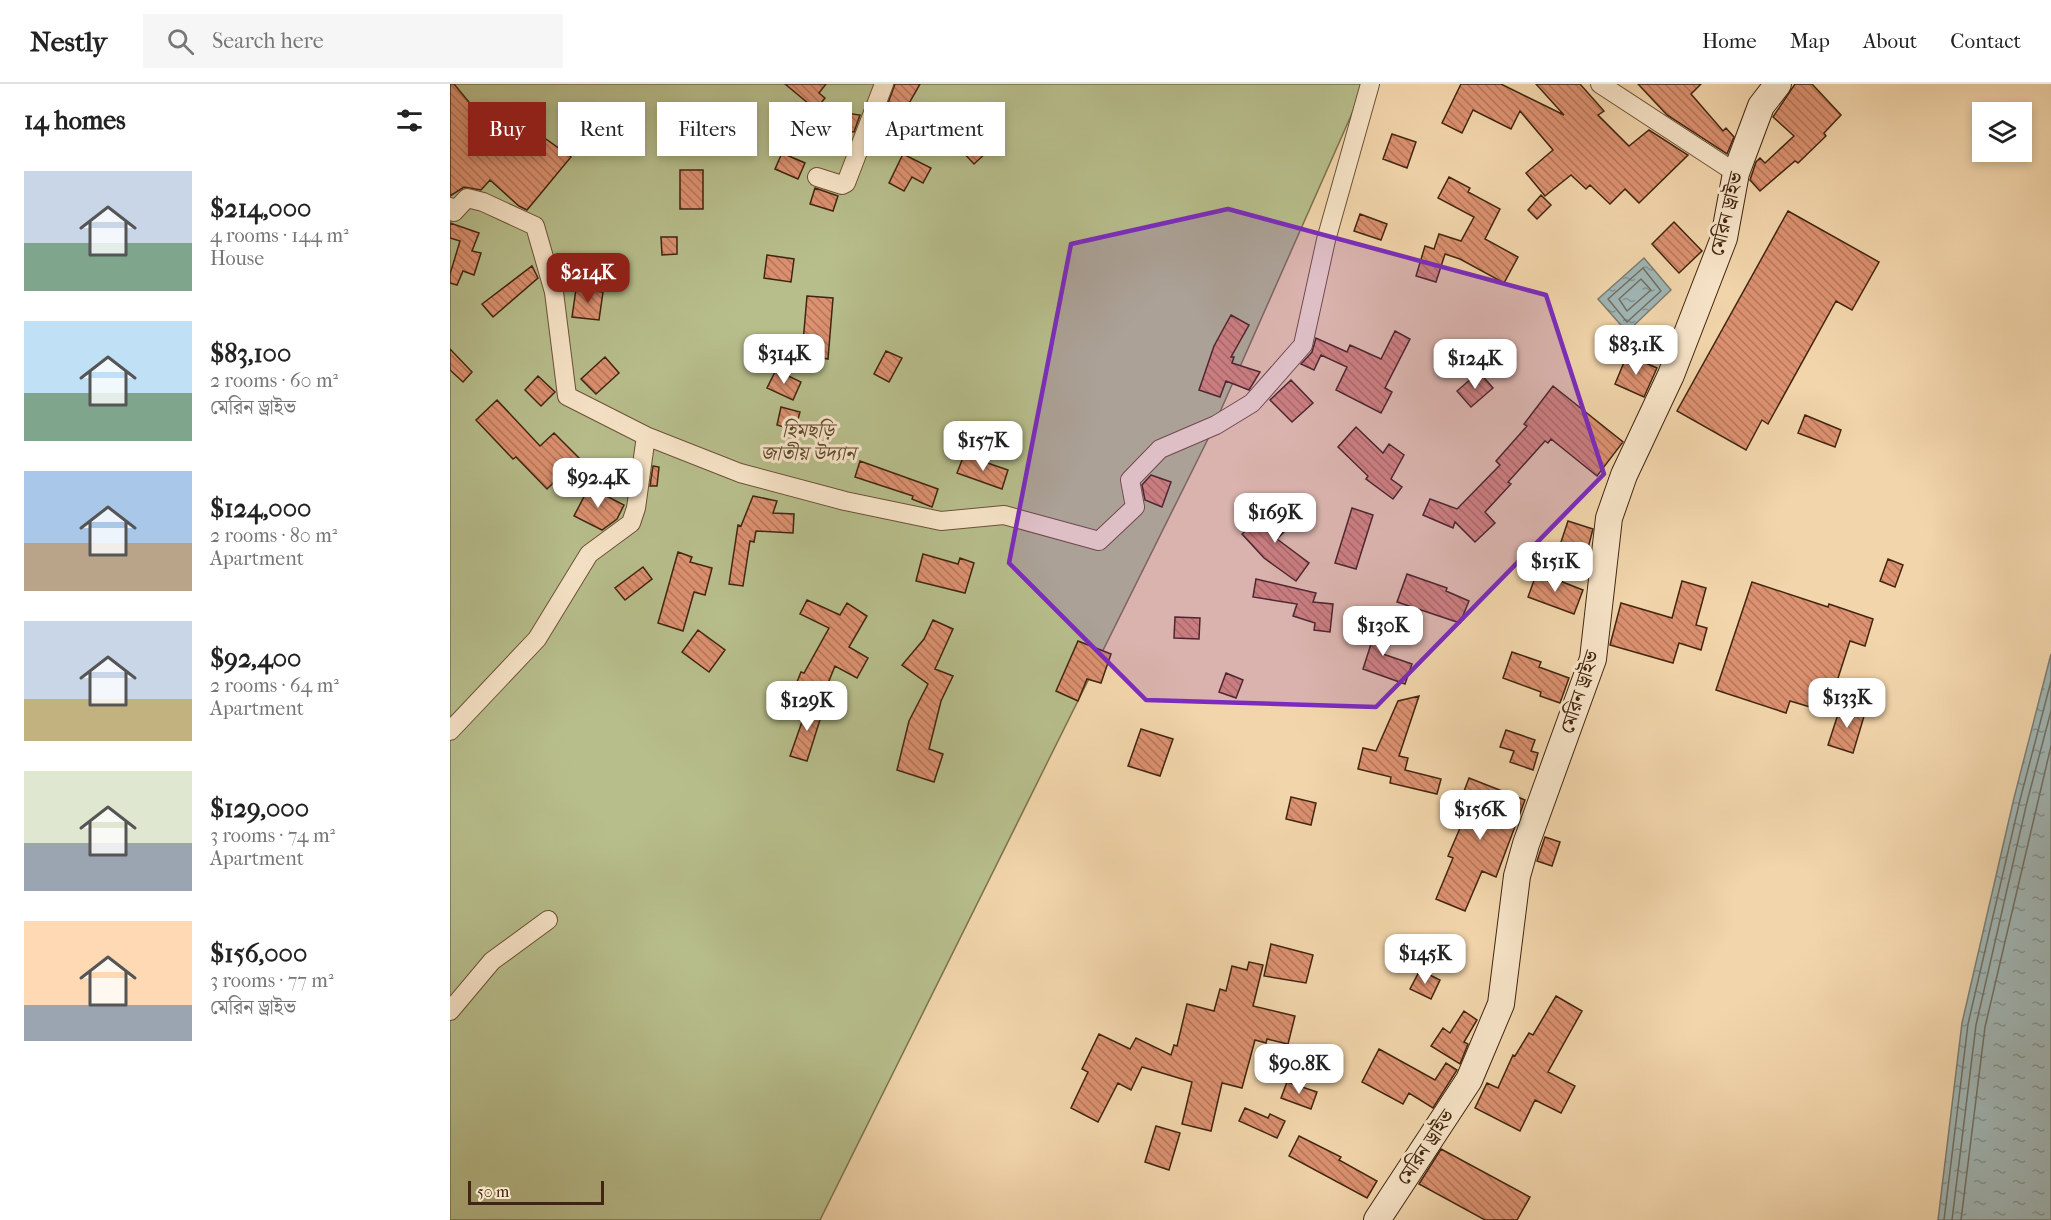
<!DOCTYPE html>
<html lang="en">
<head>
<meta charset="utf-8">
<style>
  :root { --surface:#fff; --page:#f6f6f6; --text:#222; --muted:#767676; --line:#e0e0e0; --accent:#8f2418 }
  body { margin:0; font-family:"IM FELL French Canon","Noto Serif Bengali",serif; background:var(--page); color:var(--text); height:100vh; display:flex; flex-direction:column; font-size:22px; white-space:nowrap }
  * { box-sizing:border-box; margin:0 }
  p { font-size:20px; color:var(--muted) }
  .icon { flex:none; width:33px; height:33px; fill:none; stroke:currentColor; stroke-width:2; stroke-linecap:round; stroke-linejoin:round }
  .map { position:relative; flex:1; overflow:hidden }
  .details { display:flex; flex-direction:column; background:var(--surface); width:450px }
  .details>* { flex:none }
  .banner { position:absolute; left:18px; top:18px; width:570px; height:54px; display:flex; gap:12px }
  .buttons { position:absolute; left:1522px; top:18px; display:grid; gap:12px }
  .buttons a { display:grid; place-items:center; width:60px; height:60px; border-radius:0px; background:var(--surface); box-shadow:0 3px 9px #0003; font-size:30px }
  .scale { position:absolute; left:18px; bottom:15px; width:136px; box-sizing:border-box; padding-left:6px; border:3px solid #422510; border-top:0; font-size:16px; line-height:21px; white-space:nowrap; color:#422510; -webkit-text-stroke:4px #f7e4c8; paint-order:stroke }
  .price { position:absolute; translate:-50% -51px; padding:0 14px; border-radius:12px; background:#fff; color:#222; font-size:20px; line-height:39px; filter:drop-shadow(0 2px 3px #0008) }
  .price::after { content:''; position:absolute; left:50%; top:36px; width:18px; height:14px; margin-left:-9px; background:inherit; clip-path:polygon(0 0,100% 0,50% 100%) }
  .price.selected { background:var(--accent); color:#fff }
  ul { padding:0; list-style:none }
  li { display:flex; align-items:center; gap:18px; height:150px; padding:0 24px }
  li span { display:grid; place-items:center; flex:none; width:168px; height:120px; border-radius:0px; color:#555 }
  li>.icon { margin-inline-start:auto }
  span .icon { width:72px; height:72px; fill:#fffc; stroke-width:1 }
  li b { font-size:26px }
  h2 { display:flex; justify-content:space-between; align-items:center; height:72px; padding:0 24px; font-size:26px }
  .chip { padding:0 21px; border-radius:0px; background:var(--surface); box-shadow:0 3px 9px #0003; font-size:21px; line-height:54px }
  .chip.selected { background:var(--accent); color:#fff }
  header { display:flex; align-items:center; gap:36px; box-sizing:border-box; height:84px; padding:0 30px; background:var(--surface); border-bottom:2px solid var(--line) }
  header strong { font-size:28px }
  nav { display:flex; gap:33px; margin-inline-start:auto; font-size:21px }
  .search { width:420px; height:54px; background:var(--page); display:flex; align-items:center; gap:15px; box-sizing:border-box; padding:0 21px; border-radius:0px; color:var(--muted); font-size:22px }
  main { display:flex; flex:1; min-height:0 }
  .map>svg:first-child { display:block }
  .park { fill:#b7be8c; stroke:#7c724e; stroke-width:1.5 }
  .water { fill:url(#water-ripples); stroke:#7a7c73; stroke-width:1.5 }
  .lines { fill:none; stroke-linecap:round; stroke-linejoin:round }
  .shore { stroke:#716e62; stroke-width:1.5 }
  .building { fill:url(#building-back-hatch); stroke:#422510; stroke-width:1.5 }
  .street-casing { stroke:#6e5137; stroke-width:20 }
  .secondary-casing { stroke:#422510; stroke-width:28 }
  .street { stroke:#f7e4c8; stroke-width:18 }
  .secondary { stroke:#f7e4c8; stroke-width:26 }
  .marked { fill:#7b2cbf; fill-opacity:0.2; stroke:#7b2cbf; stroke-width:4.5; stroke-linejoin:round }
  .labels { text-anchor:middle; stroke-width:6; stroke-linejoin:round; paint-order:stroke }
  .street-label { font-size:20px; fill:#422510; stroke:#f7e4c8 }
  .park-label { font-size:20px; font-style:italic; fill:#5f4b2f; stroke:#f7e4c8 }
</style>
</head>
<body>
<header>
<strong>Nestly</strong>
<div class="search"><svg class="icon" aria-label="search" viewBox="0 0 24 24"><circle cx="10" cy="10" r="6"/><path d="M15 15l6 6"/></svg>Search here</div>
<nav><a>Home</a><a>Map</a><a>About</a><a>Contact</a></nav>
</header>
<main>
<section class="details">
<h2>14 homes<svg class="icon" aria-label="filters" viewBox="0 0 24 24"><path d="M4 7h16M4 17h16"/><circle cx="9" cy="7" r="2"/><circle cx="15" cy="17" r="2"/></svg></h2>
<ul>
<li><span style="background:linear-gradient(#c9d6e8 60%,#7fa58c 0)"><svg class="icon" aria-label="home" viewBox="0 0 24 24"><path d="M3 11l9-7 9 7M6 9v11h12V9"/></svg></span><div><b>$214,000</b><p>4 rooms · 144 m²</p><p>House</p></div></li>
<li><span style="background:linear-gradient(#bfe0f5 60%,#7fa58c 0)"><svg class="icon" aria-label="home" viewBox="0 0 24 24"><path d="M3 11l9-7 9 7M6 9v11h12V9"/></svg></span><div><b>$83,100</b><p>2 rooms · 60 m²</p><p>মেরিন ড্রাইভ</p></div></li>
<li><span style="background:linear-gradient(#a9c7e8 60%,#b9a48a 0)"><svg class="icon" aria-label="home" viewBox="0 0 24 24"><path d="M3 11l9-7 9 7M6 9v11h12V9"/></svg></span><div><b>$124,000</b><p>2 rooms · 80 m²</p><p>Apartment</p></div></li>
<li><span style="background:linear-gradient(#c9d6e8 65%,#c2b280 0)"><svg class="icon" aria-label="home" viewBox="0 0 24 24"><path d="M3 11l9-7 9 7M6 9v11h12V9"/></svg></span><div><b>$92,400</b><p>2 rooms · 64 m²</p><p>Apartment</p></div></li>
<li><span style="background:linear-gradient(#dfe7d0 60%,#9aa5b1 0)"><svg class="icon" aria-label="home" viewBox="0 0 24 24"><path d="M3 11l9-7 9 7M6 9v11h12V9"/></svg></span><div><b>$129,000</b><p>3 rooms · 74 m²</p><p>Apartment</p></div></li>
<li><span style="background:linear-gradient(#ffd9b3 70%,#9aa5b1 0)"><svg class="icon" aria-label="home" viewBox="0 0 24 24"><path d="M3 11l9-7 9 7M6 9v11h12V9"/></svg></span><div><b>$156,000</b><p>3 rooms · 77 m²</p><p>মেরিন ড্রাইভ</p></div></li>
</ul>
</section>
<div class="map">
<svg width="1601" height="1136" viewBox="0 0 1601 1136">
  <defs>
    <pattern id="water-ripples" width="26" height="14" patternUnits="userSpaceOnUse" patternTransform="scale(1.5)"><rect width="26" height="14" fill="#a0b6b5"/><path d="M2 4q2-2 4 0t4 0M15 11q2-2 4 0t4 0" fill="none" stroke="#849492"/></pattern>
    <pattern id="building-back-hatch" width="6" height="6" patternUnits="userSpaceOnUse" patternTransform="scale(1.5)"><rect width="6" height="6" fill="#dc9170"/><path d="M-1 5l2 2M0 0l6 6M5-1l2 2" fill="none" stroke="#b4765b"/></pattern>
  </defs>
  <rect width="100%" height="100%" fill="#f2d5ab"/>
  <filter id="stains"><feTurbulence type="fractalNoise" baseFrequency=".00333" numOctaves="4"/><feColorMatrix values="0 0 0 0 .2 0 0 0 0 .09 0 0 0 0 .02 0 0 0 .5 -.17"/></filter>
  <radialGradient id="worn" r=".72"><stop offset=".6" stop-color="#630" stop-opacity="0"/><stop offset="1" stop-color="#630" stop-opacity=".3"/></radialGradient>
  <path class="park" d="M0,0H915L758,355L370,1136H0Z"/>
  <path class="water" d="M1194,174L1221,206L1177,248L1148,215Z
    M1601,570V1136H1488L1512,939L1564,714Z"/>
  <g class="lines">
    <path class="shore" d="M1193,184L1211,207L1177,238L1158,215Z
      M1191,195L1201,206L1177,227L1169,215Z
      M1494,1136L1518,940L1570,716L1601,597
      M1502,1136L1526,941L1577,718L1601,627
      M1511,1136L1535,943L1601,662"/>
  </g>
  <path class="building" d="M0,0H4L23,23L20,26L43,44L69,21L87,41L82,45L121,73L77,126L69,122L40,96L31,106L14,103L0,112Z
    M335,0H376L369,9L375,14L366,25L410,31L404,48L381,45L382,39Z
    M445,0H470L433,65L423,60Z
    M1011,0H1051L1114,31L1086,0H1130L1154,27L1148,31L1179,62L1199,46L1238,71L1189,119L1175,105L1160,120L1140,101L1136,105L1121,91L1095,112L1076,89L1103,66L1070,27L1061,45L1023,26L1012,49L992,39Z
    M1188,0H1251L1241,10L1273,47L1276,44L1284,53L1277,70L1217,31Z
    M1345,0H1362L1391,31L1374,49L1376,52L1348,79L1345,77L1310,107L1300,96L1306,78L1310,74L1315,79L1344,52L1323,33Z
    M942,50L966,58L957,84L933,75Z
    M525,53L538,67L524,80L511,66Z
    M332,69L355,79L348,95L325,85Z
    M453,70L481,84L473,99L462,93L454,107L439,99Z
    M230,86H253V125H230Z
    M999,93L1020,104L1018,108L1050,125L1035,155L1068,173L1054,199L1010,175L995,170L986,198L966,192L975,162L984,165L989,150L1011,157L1024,133L988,114Z
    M365,104L388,112L383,127L360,120Z
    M1091,111L1101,121L1087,135L1078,126Z
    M1338,127L1429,178L1402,226L1386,217L1318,340L1312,336L1296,366L1227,327Z
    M910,130L937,140L931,156L904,147Z
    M1224,138L1252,167L1229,189L1202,160Z
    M0,139L29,149L22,167L31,169L24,191L13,187L7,201L0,199V190L10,157L0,154Z
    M211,153H227V170L212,171Z
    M317,171L344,175L341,198L314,194Z
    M82,182L88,194L43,233L32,220Z
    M126,205L153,208L149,236L122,233Z
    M357,212L383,214L378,275L352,270Z
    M781,231L799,241L781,273H784L782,279L810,288L799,306L776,297L770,313L749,306L764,262Z
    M945,247L960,255L935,304L942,308L931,329L886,306L897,283L871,271L864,286L851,280L862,268L866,254L897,268L900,261L931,275Z
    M0,265L22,288L13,298L0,286Z
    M436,267L452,274L439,298L424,290Z
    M1177,271L1207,284L1194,313L1165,300Z
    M155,273L169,289L146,310L131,295Z
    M326,286L351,298L343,316L317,304Z
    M1029,288L1043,304L1021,323L1007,307Z
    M88,292L105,308L91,322L75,306Z
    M841,296L863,319L842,338L820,316Z
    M1103,302L1173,358L1147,392L1101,355L1098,359L1095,357L1058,398L1061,400L1035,428L1045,439L1025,458L1005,438L1003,444L973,431L980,415L1007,425L1050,381L1046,377L1077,342L1074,340Z
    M47,316L90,362L104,349L129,374L97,405L66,373L63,375L26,336Z
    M331,323L350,328L345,346L327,341Z
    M1355,331L1391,346L1385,363L1348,349Z
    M906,343L933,369L939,360L954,371L941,395L952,403L943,415L916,395L918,392L888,363Z
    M514,371L558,386L552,405L507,389Z
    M410,377L488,405L482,423L462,415L463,412L405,393Z
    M203,382L209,383L207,402H200Z
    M701,391L721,398L712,423L695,416L692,401Z
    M139,403L174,421L167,435L152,446L124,432Z
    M303,412L327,417L323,429L344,430L343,449L306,447L304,458L300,457L293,502L279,500L288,441L291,442Z
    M824,422L841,441L827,455L859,479L846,497L814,474L792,450Z
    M902,424L923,431L906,485L885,479Z
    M1118,437L1143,445L1137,468L1111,458Z
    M228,468L242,473L240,478L262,484L255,511L244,508L233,547L208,539Z
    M473,470L508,480L510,474L524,479L515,509L466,497Z
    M1438,475L1453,481L1445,503L1430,497Z
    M193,483L202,495L175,516L165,504Z
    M1087,488L1133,506L1124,530L1078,513Z
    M957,490L997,504L996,507L1019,517L1010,539L947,518Z
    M806,495L866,509L863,518L883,520L880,548L864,546L865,539L843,532L847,520L803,513Z
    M1232,497L1256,504L1246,541L1257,544L1251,566L1229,559L1223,579L1160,561L1171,519L1222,534Z
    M1302,498L1378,523L1379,520L1423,535L1415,562L1400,557L1377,628L1340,617L1336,629L1266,606Z
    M357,516L390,531L397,519L417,532L399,563L418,574L407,594L385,582L370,619L343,608L351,588L354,589L379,544L350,530Z
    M725,533L750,534L749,555L724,554Z
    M483,536L503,545L485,585L503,592L491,617L479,665L493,670L484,698L447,686L459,637L478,600L452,581L474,555Z
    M917,541L940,549L933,570L962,580L955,600L913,585L921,560L911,557Z
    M248,546L275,566L259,588L232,568Z
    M628,557L661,570L651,599L637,595L628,617L606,607Z
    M1062,568L1091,578L1089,583L1119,594L1110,619L1090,612L1091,608L1053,594Z
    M776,589L793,596L786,614L769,608Z
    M969,612L949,672L958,674L955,686L991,695L987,710L940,699L941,693L908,685L913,664L926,667L948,617Z
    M359,618L374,623L357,677L340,672Z
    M1391,621L1415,629L1403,669L1378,661Z
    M691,645L723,655L710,692L678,682Z
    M1056,646L1085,656L1081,667L1088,669L1083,686L1060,678L1064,667L1050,663Z
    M1019,694L1075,716L1046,793L1032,787L1015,827L986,815L1003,774L998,772L1020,721L1010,718Z
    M841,713L866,719L861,741L836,735Z
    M1095,753L1110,758L1102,782L1087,777Z
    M821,860L863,871L856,899L814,892Z
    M799,878L813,881L803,922L845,932L838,960L817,955L816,959L805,956L792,1004L772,999L761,1047L732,1040L742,998L692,983L681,1006L668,999L648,1038L621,1024L638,988L632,985L649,950L680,965L686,954L721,971L724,961L727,962L737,920L764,927L770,905L776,907L782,882L797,886Z
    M970,886L990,896L981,915L960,905Z
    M1106,912L1132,927L1098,988L1125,1002L1111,1029L1085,1016L1070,1047L1025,1024L1037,999L1048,1004L1063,971L1065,972L1079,949L1083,951Z
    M1014,927L1027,936L1014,958L1018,960L1010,980L981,962L993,944L1000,949Z
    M929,965L985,996L996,979L1007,986L983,1024L959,1009L953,1020L912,998Z
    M837,998L867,1008L861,1025L831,1014Z
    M795,1024L818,1034L820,1030L835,1037L827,1054L789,1037Z
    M706,1042L730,1049L719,1086L695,1078Z
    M849,1052L891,1073L889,1076L927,1097L917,1114L839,1072Z
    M991,1065L1080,1113L1067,1136H1035L969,1100Z"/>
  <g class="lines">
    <g class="street-casing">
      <path id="street" d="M1150,0L1286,89
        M367,93L392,101L396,99L434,0
        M0,123L4,128L17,114L33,118L85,142L104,208L117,312L196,352L290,389L395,417L491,437L554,431L649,457L685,423L680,396L710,365L766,341L802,319L853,261L876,156L920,0
        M0,647L87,555L139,470L181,439L186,424L196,352
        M0,927L42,877L98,836"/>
    </g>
    <g class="secondary-casing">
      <path id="secondary" d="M927,1136L1019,996L1051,920L1067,792L1076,760L1143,575L1159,434L1174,391L1221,291L1274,154L1286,89L1311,22L1328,0"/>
    </g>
    <use href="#street" class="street"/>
    <use href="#secondary" class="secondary"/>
  </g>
  <path class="marked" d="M778,125L1096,211L1154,390L926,623L696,616L559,479L621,160Z"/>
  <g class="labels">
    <g class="street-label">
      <text transform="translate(1276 130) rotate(-76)" y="7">মেরিন ড্রাইভ</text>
      <text transform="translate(1129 608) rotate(-72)" y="7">মেরিন ড্রাইভ</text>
      <text transform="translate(975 1063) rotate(-56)" y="7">মেরিন ড্রাইভ</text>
    </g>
    <g class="park-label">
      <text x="358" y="353">হিমছড়ি<tspan x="358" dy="23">জাতীয় উদ্যান</tspan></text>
    </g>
  </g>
  <rect width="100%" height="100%" filter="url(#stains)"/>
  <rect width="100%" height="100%" fill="url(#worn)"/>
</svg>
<div class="buttons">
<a><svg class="icon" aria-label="layers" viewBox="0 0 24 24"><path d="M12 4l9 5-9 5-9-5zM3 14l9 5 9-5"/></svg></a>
</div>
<div class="scale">50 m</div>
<b class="price selected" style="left:138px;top:220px">$214K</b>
<b class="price" style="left:1186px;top:292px">$83.1K</b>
<b class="price" style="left:334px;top:301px">$314K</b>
<b class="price" style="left:1025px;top:306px">$124K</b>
<b class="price" style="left:533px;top:388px">$157K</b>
<b class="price" style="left:148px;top:425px">$92.4K</b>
<b class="price" style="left:825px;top:460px">$169K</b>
<b class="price" style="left:1105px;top:509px">$151K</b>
<b class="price" style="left:933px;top:573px">$130K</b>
<b class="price" style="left:1397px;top:645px">$133K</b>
<b class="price" style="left:357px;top:648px">$129K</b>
<b class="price" style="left:1030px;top:757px">$156K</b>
<b class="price" style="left:975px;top:901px">$145K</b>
<b class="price" style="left:849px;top:1011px">$90.8K</b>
<div class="banner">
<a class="chip selected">Buy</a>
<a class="chip">Rent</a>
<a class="chip">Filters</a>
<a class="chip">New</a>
<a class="chip">Apartment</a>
</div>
</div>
</main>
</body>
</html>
